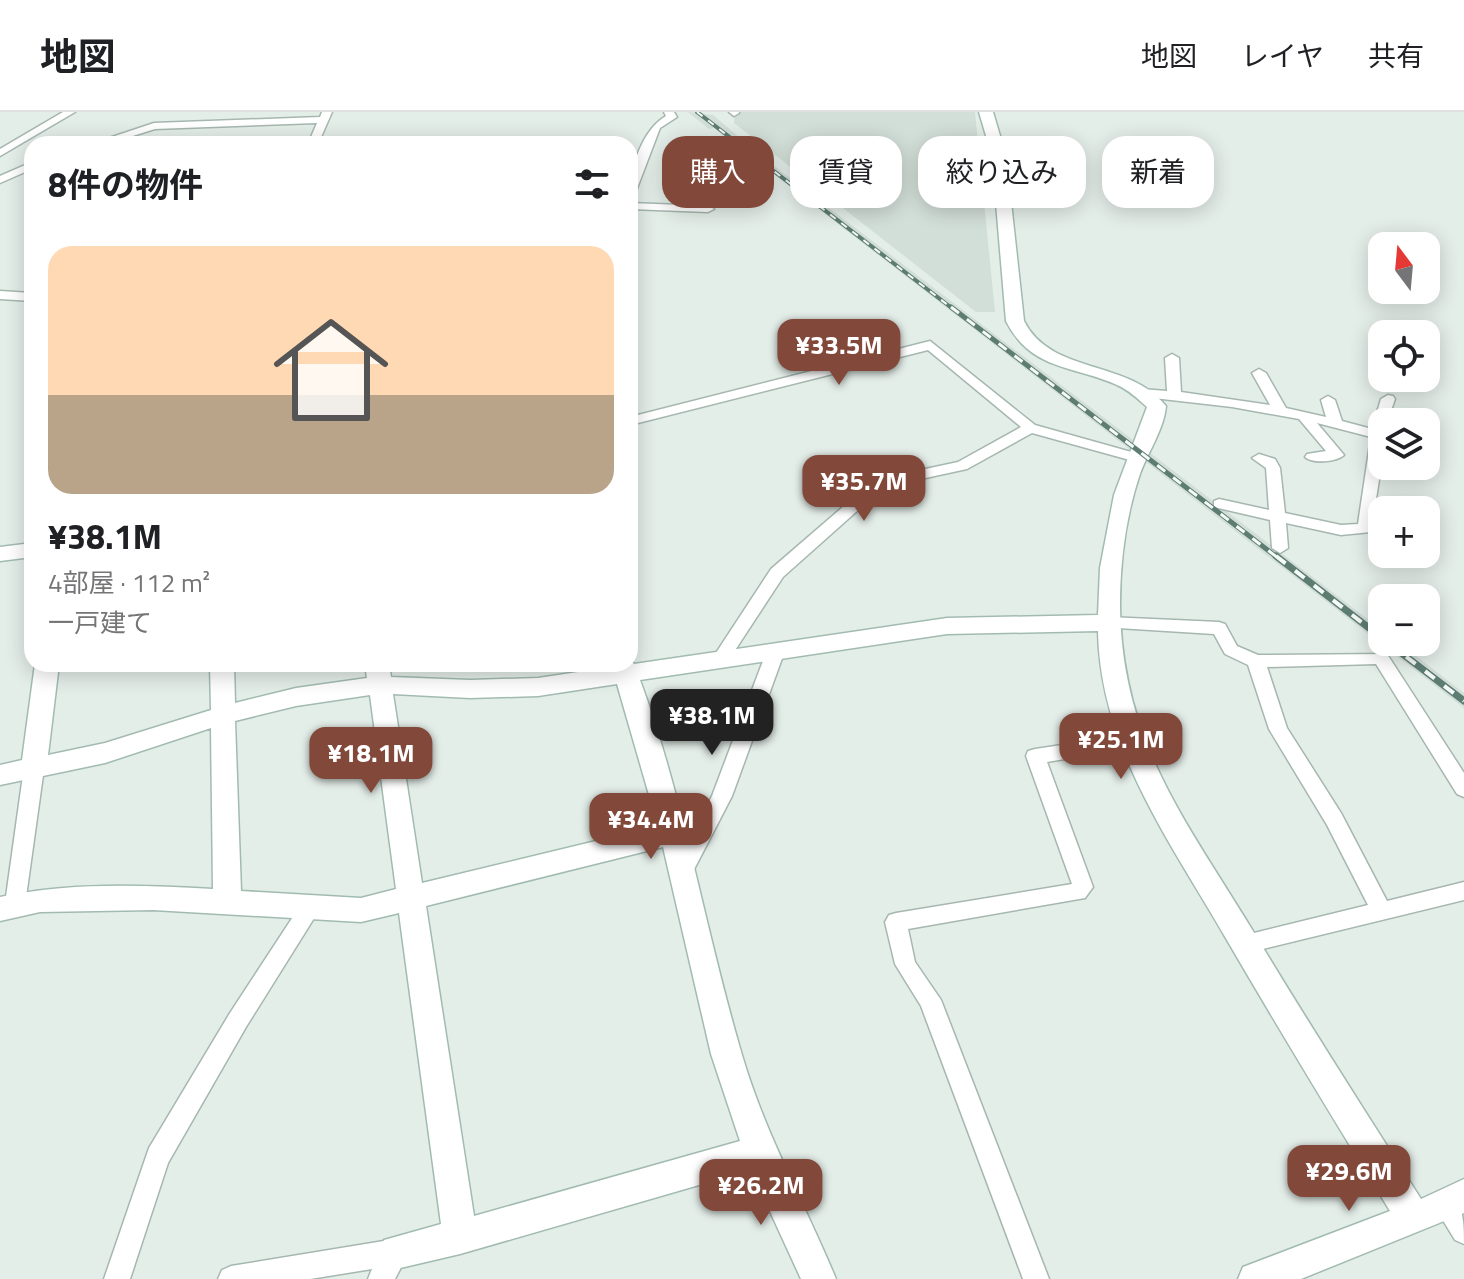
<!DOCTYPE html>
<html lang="ja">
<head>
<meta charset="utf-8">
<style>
  :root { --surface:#fff; --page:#f2f2f2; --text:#202124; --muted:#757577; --line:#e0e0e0; --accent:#82493a }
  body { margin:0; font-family:"Titillium Web","Noto Sans JP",sans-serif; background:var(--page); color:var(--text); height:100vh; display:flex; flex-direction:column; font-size:30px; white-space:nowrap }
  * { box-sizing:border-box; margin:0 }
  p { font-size:26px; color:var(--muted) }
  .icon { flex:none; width:44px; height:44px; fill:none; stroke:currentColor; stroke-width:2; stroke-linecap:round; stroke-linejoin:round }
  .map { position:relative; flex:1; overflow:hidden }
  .panel { position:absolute; left:24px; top:24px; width:614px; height:536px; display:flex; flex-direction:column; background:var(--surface); border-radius:24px; box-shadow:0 4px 20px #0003 }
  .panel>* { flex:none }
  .banner { position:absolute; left:662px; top:24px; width:682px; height:72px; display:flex; gap:16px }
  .needle { width:52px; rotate:344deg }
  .fabs { position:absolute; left:1368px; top:120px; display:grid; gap:16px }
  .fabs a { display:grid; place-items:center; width:72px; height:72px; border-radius:16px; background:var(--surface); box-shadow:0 4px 20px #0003; font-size:40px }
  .price { position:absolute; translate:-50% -68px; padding:0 18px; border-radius:16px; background:var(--accent); color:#fff; font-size:26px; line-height:52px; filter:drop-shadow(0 2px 4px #0008) }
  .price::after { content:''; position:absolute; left:50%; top:48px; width:24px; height:18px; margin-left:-12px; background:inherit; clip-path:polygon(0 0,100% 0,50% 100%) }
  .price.current { background:#222; color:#fff }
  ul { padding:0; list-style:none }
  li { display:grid; align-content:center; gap:16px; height:424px; padding:0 24px }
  li span { display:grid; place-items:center; height:248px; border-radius:24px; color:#555 }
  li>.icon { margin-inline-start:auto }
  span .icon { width:144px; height:144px; fill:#fffc; stroke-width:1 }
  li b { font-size:34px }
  h2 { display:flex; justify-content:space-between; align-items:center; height:96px; padding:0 24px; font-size:34px }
  .chip { padding:0 28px; border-radius:24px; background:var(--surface); box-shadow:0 4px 20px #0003; font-size:28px; line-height:72px }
  .chip.current { background:var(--accent); color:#fff }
  header { display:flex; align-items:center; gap:48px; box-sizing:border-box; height:112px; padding:0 40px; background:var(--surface); border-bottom:2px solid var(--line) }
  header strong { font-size:38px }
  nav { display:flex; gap:44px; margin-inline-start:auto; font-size:28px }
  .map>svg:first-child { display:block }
  .built { fill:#d2ded8 }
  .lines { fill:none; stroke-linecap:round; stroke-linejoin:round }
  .street-casing { stroke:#a6b7b0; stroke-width:3 }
  .secondary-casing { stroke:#a2bbb1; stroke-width:3 }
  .street { fill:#fff; fill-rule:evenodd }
  .secondary { fill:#fff; fill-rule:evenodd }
  .rail-far2-casing { stroke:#5d7d73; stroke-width:4 }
  .rail-far1-casing { stroke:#5d7d73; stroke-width:5 }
  .rail-casing { stroke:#5d7d73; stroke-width:7 }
  .rail-far2 { stroke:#f5faf8; stroke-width:2; stroke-dasharray:7; stroke-linecap:butt }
  .rail-far1 { stroke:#f5faf8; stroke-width:3; stroke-dasharray:10; stroke-linecap:butt }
  .rail { stroke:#f5faf8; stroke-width:4; stroke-dasharray:12; stroke-linecap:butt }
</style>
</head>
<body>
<header>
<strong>地図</strong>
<nav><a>地図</a><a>レイヤ</a><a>共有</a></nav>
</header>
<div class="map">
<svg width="1464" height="1167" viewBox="0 0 1464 1167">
  <rect width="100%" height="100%" fill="#e4eee9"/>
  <path class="built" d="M688,0L713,3L765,47L1382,518V530H1398L1464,581V596L714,16L709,17Z
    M735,0H975L995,200H976L734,11Z"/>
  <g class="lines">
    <g class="street-casing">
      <path id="street" d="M63,0H75L0,44V37Z
        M322,0H332L318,32H308L317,11L155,17L107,32H91L154,11L320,5Z
        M664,0H674L677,5L660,16L636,79L630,82C630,55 643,17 666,4Z
        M729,0H739V1L734,4Z
        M32,50V57L0,71V64Z
        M630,91L708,94L714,97L708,100L630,97Z
        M0,179L32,181V189L0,187Z
        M930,229L1035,313L1142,343L1144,346L1137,350L1032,321L967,357L884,375L783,465L726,552H714L711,548L714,544L771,457L874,368L958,350L1021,315L928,238L630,313V305Z
        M1172,242L1179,246L1181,280L1270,293L1252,261L1259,257L1266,261L1286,296L1326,305L1321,288L1328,284L1335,288L1342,309L1372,317L1381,287L1388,283L1393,284L1395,287L1387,310H1382V348L1371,420L1341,423L1286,411L1288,436L1280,441L1272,436L1270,408L1214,395V389L1219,387L1269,398L1266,356L1252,346L1259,342L1275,347L1280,356L1285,401L1341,413L1358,412L1371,325L1317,311L1344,343C1336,350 1313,352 1305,345L1307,342L1326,339L1299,307L1232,295L1136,284L1134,281L1141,277L1167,279L1165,246Z
        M1108,505L1219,510L1225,512L1237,534L1258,543L1387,542L1464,661V685L1457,682L1376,552L1267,555L1287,616L1341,701L1387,789L1464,770V788L1246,841L1238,839L1235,832L1238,825L1246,823L1368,793L1327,713L1269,617L1248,553L1225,542L1214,522L1102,515L1100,511L1102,507Z
        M775,535L784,541L732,684L688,769L681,772L674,769L671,763L712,684L766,541Z
        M1129,623L1136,625L1138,630L1136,635L1047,650L1093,775L1085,786L908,817L915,850L941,888L1049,1167H1023L921,894L895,852L885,810L889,803L896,801L1072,772L1026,644L1028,639L1035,637Z
        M34,649L41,651L44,656L25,792L22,798L15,801L8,798L5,792L24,656L27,651Z
        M309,788L316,791L319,797L316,803L246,915L168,1051L130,1167H104L149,1036L230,901L302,791Z
        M1446,1079C1464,1089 1464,1111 1464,1132L1455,1128L1433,1092L1437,1083Z
        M396,1127L405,1131L409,1140L395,1167H368L372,1157L310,1167H218L222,1158L231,1154Z"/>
    </g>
    <g class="secondary-casing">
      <path id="secondary" d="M979,0H993L1006,44L1024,209C1051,263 1129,247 1166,294C1164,317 1148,340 1140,362C1126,403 1120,450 1120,493C1121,629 1186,709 1253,819C1307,909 1364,998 1421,1087L1464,1067V1101L1301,1167H1238L1243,1155L1390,1099C1334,1008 1278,916 1224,823C1169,728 1100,634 1098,519L947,522L640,568C685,690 705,819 742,943C765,1022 805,1092 836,1167H801L751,1058L460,1142L396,1157L384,1152L379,1140L384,1128L441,1112L399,801L361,810L153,798L40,800L0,809V785C69,770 142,773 213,777L211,616L105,651L0,673V653L22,648L35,552H59L48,643L105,631L211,598L210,552H234L235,591L296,576L367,566L365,552H389L391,565L470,568L538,566L611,555L610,552H630V546L634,552L947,506L1098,503L1100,456L1114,383L1147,295C1138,287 1129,278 1117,273C1073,253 1031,259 1006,209L992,44ZM617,572L658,714L422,771L393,582L470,586L538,584ZM370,583L396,777L361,786L241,779L235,609L296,594ZM663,735L711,942L740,1029L474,1104L426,794Z
        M32,431V445L0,449V435Z"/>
    </g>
    <use href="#street" class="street"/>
    <use href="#secondary" class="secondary"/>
    <g class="rail-far2-casing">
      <path id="rail-far2" d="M697,0L953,197"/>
    </g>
    <g class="rail-far1-casing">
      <path id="rail-far1" d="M951,195L1278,446"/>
    </g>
    <g class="rail-casing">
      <path id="rail" d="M1276,444L1382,526
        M1387,530L1464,589"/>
    </g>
    <use href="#rail-far2" class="rail-far2"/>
    <use href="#rail-far1" class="rail-far1"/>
    <use href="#rail" class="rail"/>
  </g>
</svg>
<div class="fabs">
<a><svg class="needle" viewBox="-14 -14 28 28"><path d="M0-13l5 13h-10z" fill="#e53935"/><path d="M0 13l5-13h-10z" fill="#757577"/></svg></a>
<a><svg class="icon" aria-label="locate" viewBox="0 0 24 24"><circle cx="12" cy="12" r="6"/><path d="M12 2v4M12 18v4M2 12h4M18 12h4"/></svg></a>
<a><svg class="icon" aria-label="layers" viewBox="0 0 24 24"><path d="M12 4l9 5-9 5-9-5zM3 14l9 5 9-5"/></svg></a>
<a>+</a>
<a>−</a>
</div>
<b class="price" style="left:839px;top:275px">¥33.5M</b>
<b class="price" style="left:864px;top:411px">¥35.7M</b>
<b class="price current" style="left:712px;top:645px">¥38.1M</b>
<b class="price" style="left:1121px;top:669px">¥25.1M</b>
<b class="price" style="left:371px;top:683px">¥18.1M</b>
<b class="price" style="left:651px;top:749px">¥34.4M</b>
<b class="price" style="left:1349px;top:1101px">¥29.6M</b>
<b class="price" style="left:761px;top:1115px">¥26.2M</b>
<div class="banner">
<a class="chip current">購入</a>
<a class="chip">賃貸</a>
<a class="chip">絞り込み</a>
<a class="chip">新着</a>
</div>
<section class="panel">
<h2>8件の物件<svg class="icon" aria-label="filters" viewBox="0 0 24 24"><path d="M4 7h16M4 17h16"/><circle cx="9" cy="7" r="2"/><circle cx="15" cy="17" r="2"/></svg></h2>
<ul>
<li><span style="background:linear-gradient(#ffd9b3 60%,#b9a48a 0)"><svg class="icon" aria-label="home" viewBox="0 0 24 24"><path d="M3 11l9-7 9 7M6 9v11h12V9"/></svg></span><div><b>¥38.1M</b><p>4部屋 · 112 m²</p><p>一戸建て</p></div></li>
</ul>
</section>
</div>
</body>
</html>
